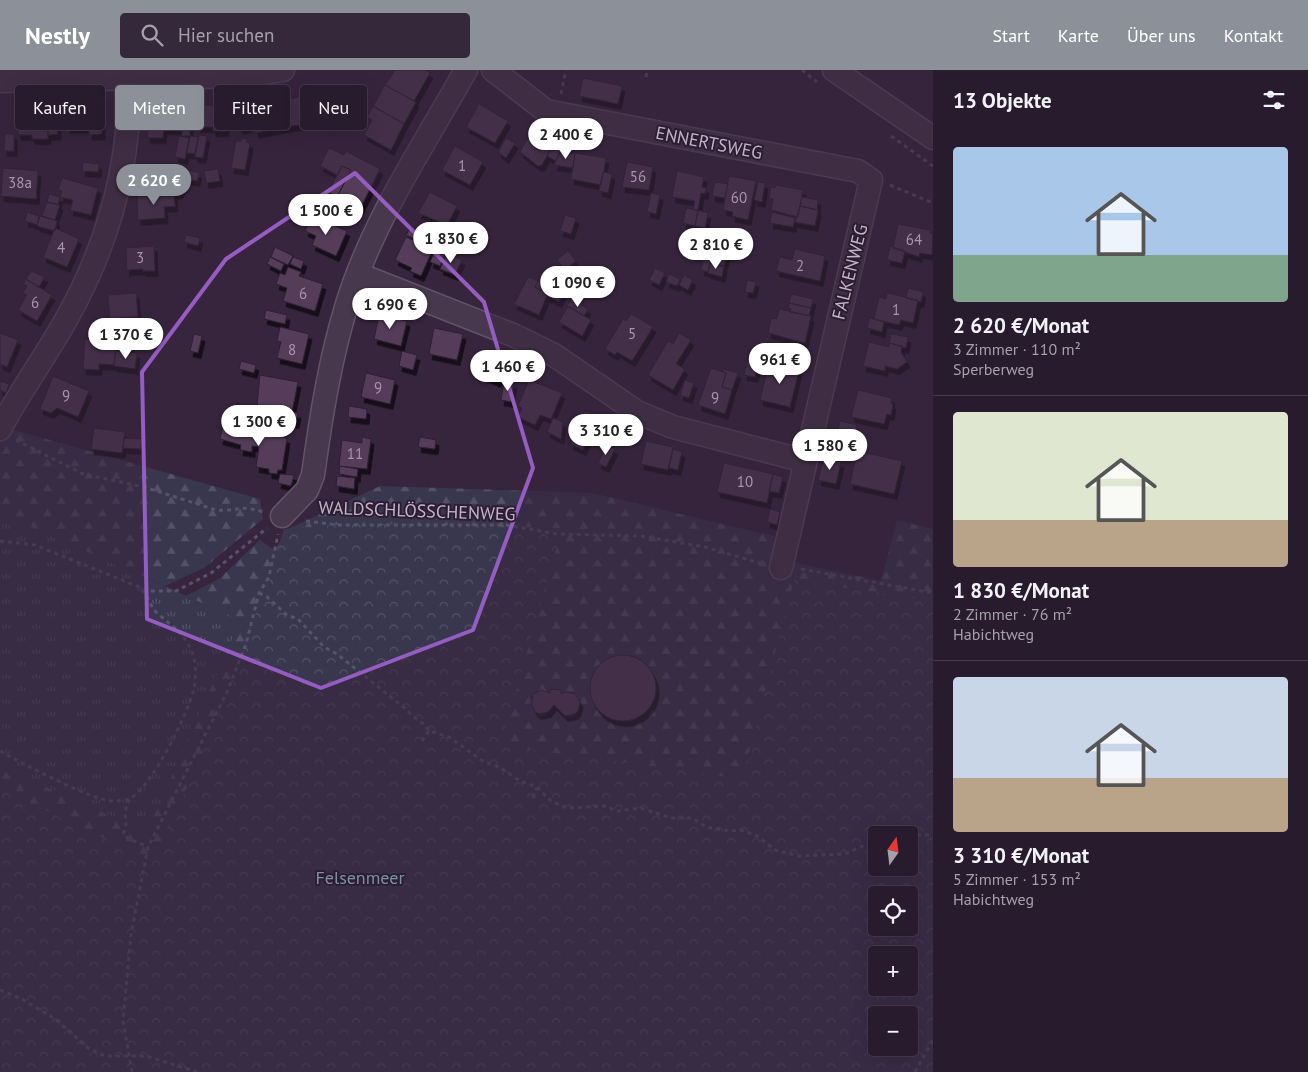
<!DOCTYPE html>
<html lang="de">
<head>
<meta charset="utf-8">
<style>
  :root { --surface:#291b2e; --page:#35283a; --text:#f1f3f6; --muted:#a5a1aa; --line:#45394a; --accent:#8c9099 }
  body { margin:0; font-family:"PT Sans",sans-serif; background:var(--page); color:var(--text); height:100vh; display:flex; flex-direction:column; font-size:19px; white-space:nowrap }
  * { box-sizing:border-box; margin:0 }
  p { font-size:16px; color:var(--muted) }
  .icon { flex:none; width:28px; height:28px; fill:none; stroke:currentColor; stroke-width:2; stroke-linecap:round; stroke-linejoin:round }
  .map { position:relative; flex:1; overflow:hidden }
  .panel { display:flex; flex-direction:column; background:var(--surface); width:375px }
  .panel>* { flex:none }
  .top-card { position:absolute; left:15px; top:15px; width:475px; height:45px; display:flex; gap:10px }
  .needle { width:32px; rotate:14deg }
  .controls { position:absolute; left:868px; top:756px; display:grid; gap:10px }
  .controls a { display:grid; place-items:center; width:50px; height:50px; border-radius:5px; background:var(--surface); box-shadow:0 5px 20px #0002,0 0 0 1px var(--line); font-size:25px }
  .price { position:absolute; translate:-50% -42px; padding:0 11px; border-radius:18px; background:#fff; color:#222; font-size:16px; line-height:32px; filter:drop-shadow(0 1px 2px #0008) }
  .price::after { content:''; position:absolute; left:50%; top:30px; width:15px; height:11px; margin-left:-8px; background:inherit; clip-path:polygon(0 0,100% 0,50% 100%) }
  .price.selected { background:var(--accent); color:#fff }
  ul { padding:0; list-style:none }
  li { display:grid; align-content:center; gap:10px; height:265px; padding:0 20px }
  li+li { border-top:1px solid var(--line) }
  li span { display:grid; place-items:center; height:155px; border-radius:5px; color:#555 }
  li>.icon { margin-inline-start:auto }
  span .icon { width:90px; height:90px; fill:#fffc; stroke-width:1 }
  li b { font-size:21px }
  h2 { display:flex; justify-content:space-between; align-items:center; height:60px; padding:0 20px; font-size:21px }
  .tag { padding:0 18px; border-radius:5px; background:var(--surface); box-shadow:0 5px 20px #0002,0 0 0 1px var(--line); font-size:18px; line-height:45px }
  .tag.selected { background:var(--accent); color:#fff }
  header { display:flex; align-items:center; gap:30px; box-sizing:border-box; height:70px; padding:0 25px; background:var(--accent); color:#fff }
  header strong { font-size:24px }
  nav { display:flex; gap:28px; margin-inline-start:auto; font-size:18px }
  .search { width:350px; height:45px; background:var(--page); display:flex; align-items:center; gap:12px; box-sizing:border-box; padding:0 18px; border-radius:5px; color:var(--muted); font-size:19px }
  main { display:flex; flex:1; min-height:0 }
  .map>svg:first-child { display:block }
  .grass { fill:url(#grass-tufts) }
  .forest { fill:url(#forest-firs); fill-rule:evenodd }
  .park { fill:url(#park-crowns); fill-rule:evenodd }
  .building { fill:#543e5a; stroke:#2f1f34; filter:url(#shadow) }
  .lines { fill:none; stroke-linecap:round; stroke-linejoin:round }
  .minor-casing { stroke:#635368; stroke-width:25 }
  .path { stroke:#595268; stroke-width:3; stroke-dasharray:4 4; stroke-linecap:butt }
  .minor { stroke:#48384d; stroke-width:22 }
  .marked { fill:none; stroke:#955cc2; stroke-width:4; stroke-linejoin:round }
  .labels { text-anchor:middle; stroke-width:4; stroke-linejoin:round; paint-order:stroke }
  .number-label { font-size:15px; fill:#a896ac }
  .street-label { font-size:18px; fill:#c4b4c8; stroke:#2d1d32 }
  .park-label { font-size:18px; fill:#7a92a3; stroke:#2d1d32 }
</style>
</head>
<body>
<header>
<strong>Nestly</strong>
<div class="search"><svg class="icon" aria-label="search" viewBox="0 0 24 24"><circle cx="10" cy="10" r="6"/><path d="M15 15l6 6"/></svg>Hier suchen</div>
<nav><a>Start</a><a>Karte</a><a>Über uns</a><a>Kontakt</a></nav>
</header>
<main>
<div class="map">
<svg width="933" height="1002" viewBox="0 0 933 1002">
  <defs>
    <pattern id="grass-tufts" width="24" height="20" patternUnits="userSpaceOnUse" patternTransform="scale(1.25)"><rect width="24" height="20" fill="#38374e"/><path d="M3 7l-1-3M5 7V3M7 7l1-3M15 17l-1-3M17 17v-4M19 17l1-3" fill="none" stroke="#535266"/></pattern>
    <pattern id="forest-firs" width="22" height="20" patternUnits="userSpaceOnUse" patternTransform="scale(1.25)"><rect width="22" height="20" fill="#38374e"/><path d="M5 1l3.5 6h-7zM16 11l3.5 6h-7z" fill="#535266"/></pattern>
    <pattern id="park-crowns" width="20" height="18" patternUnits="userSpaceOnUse" patternTransform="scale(1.25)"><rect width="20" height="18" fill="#38374e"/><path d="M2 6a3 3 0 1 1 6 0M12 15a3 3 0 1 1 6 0" fill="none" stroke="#535266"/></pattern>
    <filter id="shadow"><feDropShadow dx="3" dy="5.5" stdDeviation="0" flood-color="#0009"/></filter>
  </defs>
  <rect width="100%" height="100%" fill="#37243d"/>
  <path class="grass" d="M0,443L241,550L147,762L0,697Z"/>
  <path class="forest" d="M0,352L4,357L260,429L263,449L204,498L165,516L0,443Z
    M380,416L592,423L774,466L773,488L881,511L897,450L933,459V1002H0V697L147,762L241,550L186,526L220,508L260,470L274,480L290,458ZM876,765H909V798H876ZM876,825H909V858H876ZM876,885H909V918H876ZM876,945H909V978H876Z"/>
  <path class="park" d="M357,453L562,458L501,675L742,709L794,510L933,531V1002H0V718L151,791C207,684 247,573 284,459ZM876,765H909V798H876ZM876,825H909V858H876ZM876,885H909V918H876ZM876,945H909V978H876Z"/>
  <path class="building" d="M395,0H425L430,3L414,31L416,32L385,15Z
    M583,8L622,16L618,34L579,26Z
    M385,15L416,32L404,54L373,36Z
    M318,22L323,39L317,41L312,24Z
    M311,25L316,52L286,57L281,30Z
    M281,30L286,57L256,63L252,35Z
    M479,34L508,51L495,73L466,57Z
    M198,35H226V61H213V57H198Z
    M35,36H48V41H35Z
    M67,36H102V64L89,65V58H67Z
    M147,36H182V59H147Z
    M373,36L404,54L391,80L364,65L372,50L367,47Z
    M246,39L249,57L240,59L237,40Z
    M18,41H48V69H32V65H18Z
    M48,42L57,43L58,64L48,65Z
    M182,47H190V66H182Z
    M533,58L556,70L542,95L538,96L520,82Z
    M148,59H164L163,68H147Z
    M5,64H14V81H4Z
    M199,65L207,66L203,88L195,87Z
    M179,66L189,68L185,89L175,87Z
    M190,66L198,67L195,84L187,83Z
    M242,68L247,69V72L250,73L245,100L231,98L236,71H241Z
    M506,68L515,73L506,88L498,82Z
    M555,71L563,75L556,91L547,86Z
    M455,76L483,92L470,115L442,100Z
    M329,78L344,85L346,81L380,99L360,139L337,127L351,100L342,96L337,105L320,96Z
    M561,81L575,84L573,98L554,95Z
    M575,83L606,88L601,115L571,109Z
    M83,92L99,94L98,102L82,101Z
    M627,92L653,97L649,120L622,117Z
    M342,96L351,100L337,127L328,122Z
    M3,98L38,101L36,129L1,126Z
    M218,99L220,111L206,113L204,101Z
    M188,100L199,103L197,111L186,109Z
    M677,101L704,107L702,117L706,118L705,124L701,123L698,140H693L695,131L672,127Z
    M603,102L612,104L608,123L599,121Z
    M729,106L756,111L748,150L732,146L733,142L723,140Z
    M139,107L182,116L180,123L144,126L145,123L137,121Z
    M62,108L98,118L91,145L70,140L73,130L60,127L62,121L58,120Z
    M715,112L728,114L725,128L712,126Z
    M758,112L765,113L762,132L754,130Z
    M776,115L803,120L798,147L771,140L773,129L769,128L771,117L775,118Z
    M430,122L457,136L447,155L418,143Z
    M174,123L175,136L164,137L165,148L138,150L137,126Z
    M651,123L660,125L656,144L647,142Z
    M49,124L60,127L58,135L47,132Z
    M802,127L818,130L817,140L800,136Z
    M47,132L60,135L55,150L42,146Z
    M800,136L818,140L815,156L795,152Z
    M686,138L698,140L695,156L683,153Z
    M698,140L708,143L705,158L695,156Z
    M27,142L39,146L37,155L25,151Z
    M772,142L795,148L793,157L770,153Z
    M565,145L576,148L571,164L560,161Z
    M40,146L57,151L55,161L37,156Z
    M312,146L347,161L336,186L312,175L316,166L305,161Z
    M898,154L930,160V163L933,164L932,185L920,183L919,187L893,178Z
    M55,158L79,169L67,197L43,187Z
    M409,160L427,168L425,173L406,165Z
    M708,162L721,165L719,175L707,172Z
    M186,165L200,168L198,176L184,172Z
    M406,167L433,179L421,206L410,201L412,198L395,190Z
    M154,176L155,201H143V199L128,200L127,202L126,178Z
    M890,176L905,181L902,193L887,190Z
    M275,177L293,186L288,195L271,187Z
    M436,178L446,182L440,196L430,192Z
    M795,179L825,186L820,211L776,201L780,187L792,190Z
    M568,181L576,191L565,200L557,190Z
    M713,182L727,185L724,196L710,193Z
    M447,183L462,190L455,205L440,199Z
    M705,183L712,184L708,202L701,200Z
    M270,187L284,194L281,201L267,194Z
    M293,187L304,191L301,199L290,194Z
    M710,193L724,197L722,207L708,203Z
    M288,197L301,202L299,206L323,214L315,241L283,231L287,218L276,214L280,203L285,205Z
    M655,198L665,203L659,215L649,210Z
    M31,201L45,207L39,217L26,209Z
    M669,204L680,209L677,216L666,212Z
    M684,205L693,210L688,220L679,215Z
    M528,207L538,211L535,217L548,223L539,245L514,234Z
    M26,209L52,225L37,251L18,240L27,225L23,223L27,216L23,214Z
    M747,210L756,212L753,223L745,222Z
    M538,211L555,218L551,228L547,227L548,223L535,217Z
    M557,214L566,218L559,232L551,228Z
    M908,218L923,222L921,232L906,228Z
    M136,223L138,247L120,248V252H110L108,225Z
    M887,223L918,230L913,253L901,250L899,255L874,249L879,227L886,229Z
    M791,224L813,229L811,238L789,233Z
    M571,229L588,239L584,246L567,236Z
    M789,233L811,238L809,246L790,242L791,239L788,238Z
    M568,236L591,250L582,266L559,252Z
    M779,239L811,246L805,273L768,263L771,248L777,249Z
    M266,240L287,245L285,254L264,249Z
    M631,244L653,257L632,291L617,282L615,285L605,279L623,249L626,251Z
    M379,245L407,251L401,276L374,269Z
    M137,247V250L142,251L139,261L119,255L120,248Z
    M870,248L884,252L882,262L867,258Z
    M280,257L309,264L302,294L277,288L281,272L277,271Z
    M434,258L463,264L457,290L429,284Z
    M0,263L18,270L7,297L0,294Z
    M679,263L691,270L676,294L685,299L673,320L648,305L668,271L673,274Z
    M194,264L202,266L198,283L190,281Z
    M891,264L908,267L906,278L889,273Z
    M85,269L116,271L114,295L99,294V300L83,299Z
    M869,272L889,277V273L902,276L901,282L907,292L897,299L885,296V301L863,296Z
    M482,280L507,290L498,312L473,301Z
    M116,281L137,283L135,299L114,296Z
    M402,281L417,285L413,300L399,296Z
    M748,287L759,290L755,307L744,305Z
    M241,291L256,295L254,303L239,299Z
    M769,293L799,300L790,337L760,330Z
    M711,298L726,303L722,317L732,320L725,344L698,335Z
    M723,299L738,303L732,320L722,317L726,303L722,301Z
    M366,303L395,310L390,334L361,327Z
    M260,305L298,312L292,342L298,343L296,353L264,346L266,337L257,335Z
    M53,306L89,321L78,347L57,338L51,343L40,339Z
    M529,310L562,323L551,349L540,345L535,355L518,347L522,338L518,336Z
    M685,310L694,313L689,328L680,325Z
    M0,311L9,314L6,323L0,320Z
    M504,312L514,313L511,332L501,330Z
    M858,320L892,328L891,333L893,334L891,345L887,344L884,354L851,347Z
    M349,336L367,339L366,349L348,347Z
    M585,341L609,352L599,372L589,367L583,380L570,374Z
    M553,348L563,352L561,369L547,362Z
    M840,351L857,355L853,373L836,369Z
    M223,356L287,368L282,400H278L277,404L269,403V399L256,397L259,377L252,376V382L240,380L241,375L220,369Z
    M94,358L125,362L122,383L91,379Z
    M362,367L371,369L367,399L339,396L342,370L362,373Z
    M420,367L436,370L435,379L418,377Z
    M124,368L142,369L141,379L123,378Z
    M646,371L673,377L668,400L641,394Z
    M607,375L615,379L606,397L598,393Z
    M673,379L682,382L678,400L669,398Z
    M857,381L902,391L894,424L850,414Z
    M824,388L841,392L836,414L818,410Z
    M724,393L773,404L767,433L717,422Z
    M340,396L358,399L357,407L339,404Z
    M280,404L294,405L291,416L278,413Z
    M773,404L783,407L779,423L769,421Z
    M337,406L355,408L354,419L336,416Z
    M770,439L780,442L777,455L767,452Z
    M590 618a33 33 0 1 1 66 0a33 33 0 1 1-66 0Z
    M551,619L561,620V624L566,622L575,624L580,632L578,641L575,644L565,646L554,635L548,642L539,644L535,642L531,633L533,624L541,620L550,623Z"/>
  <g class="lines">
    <g class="minor-casing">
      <path id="minor" d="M493,0L546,41L858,101L871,110L781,498
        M834,0L933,68
        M0,11L241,6L283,0
        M358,204L513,265L554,285L637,342L673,357L805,391
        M0,359C20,321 46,286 67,248C109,173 131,92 129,7
        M282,446L307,420L313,405C321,347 330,289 347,234C373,150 424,75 466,0"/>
    </g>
    <path class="path" d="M802,0L817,12
      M646,7L647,0
      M561,24L566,0
      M891,66L933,96
      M890,115L933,133
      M16,370L83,404L144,417L216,440C237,442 239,434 263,442
      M306,451L339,455H506L557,464L641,466L705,477L763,494
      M0,471L35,475L149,521H176L211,503L267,458
      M801,499L933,523
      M259,523L266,526L287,545L298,549L324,577L337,584L407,640C413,649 425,652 429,661L449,667L484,692L499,697L520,711L537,717L551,731L567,738L604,736L618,741L641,738L671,748H693L706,757L729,761L741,760L757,766L775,780L799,786L845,784L876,770
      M422,671L429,661
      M0,681C20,692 96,733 114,731C119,731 126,730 129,729C151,719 189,642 194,618C196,608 196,598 194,588C186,562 173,558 156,542C149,534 148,525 139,517
      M533,728L537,717
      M129,729L125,742L126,757L123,764C130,772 139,772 148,777
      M889,765H907
      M909,765H933
      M0,920L22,929L55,949L88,978L105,986H146L197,1002
      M132,1002L123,951L131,864L148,777L227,622L246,574L259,523L269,507L278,464
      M915,1002L933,970"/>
    <use href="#minor" class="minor"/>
  </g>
  <path d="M0 0H933V1002H0ZM355,103L484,232L533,398L473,560L321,618L147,549L142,302L226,189Z" fill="#37243d" fill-opacity=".55" fill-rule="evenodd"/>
  <path class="marked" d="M355,103L484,232L533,398L473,560L321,618L147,549L142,302L226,189Z"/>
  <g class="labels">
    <g class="number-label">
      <text x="462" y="101">1</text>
      <text x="638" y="112">56</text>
      <text x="20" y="118">38a</text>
      <text x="739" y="133">60</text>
      <text x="914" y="175">64</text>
      <text x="61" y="183">4</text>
      <text x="140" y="193">3</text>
      <text x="800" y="201">2</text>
      <text x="303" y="229">6</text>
      <text x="35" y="238">6</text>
      <text x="896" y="245">1</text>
      <text x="632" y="269">5</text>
      <text x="292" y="285">8</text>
      <text x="378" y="323">9</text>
      <text x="66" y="331">9</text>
      <text x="715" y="333">9</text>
      <text x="355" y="389">11</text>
      <text x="745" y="417">10</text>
    </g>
    <g class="street-label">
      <text transform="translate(709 73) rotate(11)" y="6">ENNERTSWEG</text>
      <text transform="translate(850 202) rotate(-76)" y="6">FALKENWEG</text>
      <text transform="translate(417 441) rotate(2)" y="6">WALDSCHLÖSSCHENWEG</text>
    </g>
    <g class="park-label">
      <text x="360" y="814">Felsenmeer</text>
    </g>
  </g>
</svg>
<div class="controls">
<a><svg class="needle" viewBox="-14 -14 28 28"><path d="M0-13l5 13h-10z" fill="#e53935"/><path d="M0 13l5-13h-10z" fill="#a5a1aa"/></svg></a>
<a><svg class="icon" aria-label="locate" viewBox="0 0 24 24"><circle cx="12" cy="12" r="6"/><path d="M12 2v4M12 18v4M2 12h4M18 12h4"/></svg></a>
<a>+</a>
<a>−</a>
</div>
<b class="price" style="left:566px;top:90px">2 400 €</b>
<b class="price selected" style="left:154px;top:136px">2 620 €</b>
<b class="price" style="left:326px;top:166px">1 500 €</b>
<b class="price" style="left:451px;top:194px">1 830 €</b>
<b class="price" style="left:716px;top:200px">2 810 €</b>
<b class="price" style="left:578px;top:238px">1 090 €</b>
<b class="price" style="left:390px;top:260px">1 690 €</b>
<b class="price" style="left:126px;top:290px">1 370 €</b>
<b class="price" style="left:780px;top:315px">961 €</b>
<b class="price" style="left:508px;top:322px">1 460 €</b>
<b class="price" style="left:259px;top:377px">1 300 €</b>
<b class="price" style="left:606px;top:386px">3 310 €</b>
<b class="price" style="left:830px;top:401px">1 580 €</b>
<div class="top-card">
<a class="tag">Kaufen</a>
<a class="tag selected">Mieten</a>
<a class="tag">Filter</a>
<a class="tag">Neu</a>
</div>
</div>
<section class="panel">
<h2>13 Objekte<svg class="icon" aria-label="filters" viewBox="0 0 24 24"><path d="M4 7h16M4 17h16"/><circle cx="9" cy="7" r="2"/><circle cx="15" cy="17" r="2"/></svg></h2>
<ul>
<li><span style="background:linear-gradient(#a9c7e8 70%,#7fa58c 0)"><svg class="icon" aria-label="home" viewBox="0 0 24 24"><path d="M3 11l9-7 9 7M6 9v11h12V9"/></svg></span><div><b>2 620 €/Monat</b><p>3 Zimmer · 110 m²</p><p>Sperberweg</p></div></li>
<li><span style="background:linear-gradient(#dfe7d0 70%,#b9a48a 0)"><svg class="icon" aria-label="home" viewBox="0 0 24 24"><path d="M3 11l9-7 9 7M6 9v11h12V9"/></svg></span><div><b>1 830 €/Monat</b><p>2 Zimmer · 76 m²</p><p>Habichtweg</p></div></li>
<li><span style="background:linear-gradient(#c9d6e8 65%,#b9a48a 0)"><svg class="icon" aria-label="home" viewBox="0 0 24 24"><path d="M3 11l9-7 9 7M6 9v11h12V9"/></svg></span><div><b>3 310 €/Monat</b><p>5 Zimmer · 153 m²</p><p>Habichtweg</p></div></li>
</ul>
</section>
</main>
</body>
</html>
